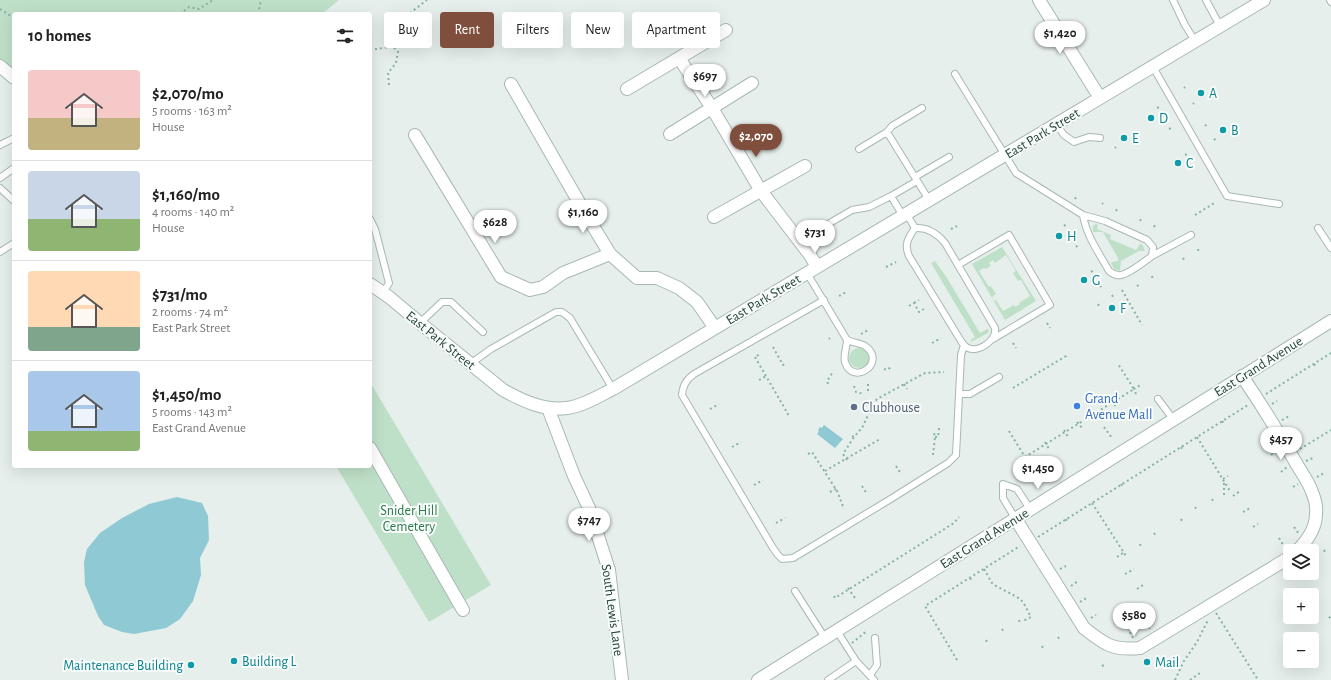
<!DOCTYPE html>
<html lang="en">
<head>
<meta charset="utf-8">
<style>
  :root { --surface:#fff; --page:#f6f6f6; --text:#222; --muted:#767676; --line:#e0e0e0; --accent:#804e3d }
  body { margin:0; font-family:"Alegreya Sans",sans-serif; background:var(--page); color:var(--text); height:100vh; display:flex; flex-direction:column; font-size:15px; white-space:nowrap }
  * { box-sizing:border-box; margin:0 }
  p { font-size:13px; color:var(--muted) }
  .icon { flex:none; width:22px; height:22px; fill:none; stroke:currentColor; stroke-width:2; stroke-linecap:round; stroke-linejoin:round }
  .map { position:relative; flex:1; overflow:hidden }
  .sheet { position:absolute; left:12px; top:12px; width:360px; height:456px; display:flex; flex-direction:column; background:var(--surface); border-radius:4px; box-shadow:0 4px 16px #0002 }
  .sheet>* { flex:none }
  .hud { position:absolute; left:384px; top:12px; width:380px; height:36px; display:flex; gap:8px }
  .buttons { position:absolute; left:1283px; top:544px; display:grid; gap:8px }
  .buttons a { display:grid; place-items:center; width:36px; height:36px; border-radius:4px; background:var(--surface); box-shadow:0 4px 16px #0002; font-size:20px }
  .price { position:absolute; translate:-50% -34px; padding:0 9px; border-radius:14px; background:#fff; color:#222; font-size:13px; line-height:26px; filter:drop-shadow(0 1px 2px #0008) }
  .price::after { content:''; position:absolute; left:50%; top:24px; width:12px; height:9px; margin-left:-6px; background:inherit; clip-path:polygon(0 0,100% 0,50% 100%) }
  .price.on { background:var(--accent); color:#fff }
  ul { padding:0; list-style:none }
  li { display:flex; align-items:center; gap:12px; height:100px; padding:0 16px }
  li+li { border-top:1px solid var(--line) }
  li span { display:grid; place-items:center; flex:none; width:112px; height:80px; border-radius:4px; color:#555 }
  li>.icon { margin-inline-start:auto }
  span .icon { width:48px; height:48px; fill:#fffc; stroke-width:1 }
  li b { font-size:17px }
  h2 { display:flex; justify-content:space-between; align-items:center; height:48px; padding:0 16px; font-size:17px }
  .chip { padding:0 14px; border-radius:4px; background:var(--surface); box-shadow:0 4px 16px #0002; font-size:14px; line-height:36px }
  .chip.on { background:var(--accent); color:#fff }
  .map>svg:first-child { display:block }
  .green { fill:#bfe0c8; fill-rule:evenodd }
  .water { fill:#8ec9d4 }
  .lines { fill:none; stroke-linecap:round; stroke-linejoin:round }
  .service-casing { stroke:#a8b8b2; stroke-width:8 }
  .minor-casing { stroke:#a8b8b2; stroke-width:14 }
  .tertiary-casing { stroke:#a8b8b2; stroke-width:14 }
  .path { stroke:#86b3a5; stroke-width:2; stroke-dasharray:2 3; stroke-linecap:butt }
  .service { stroke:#fff; stroke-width:6 }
  .minor { stroke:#fff; stroke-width:12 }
  .tertiary { stroke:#fff; stroke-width:12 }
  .culture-dot { fill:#0f9aa8; stroke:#f7fbf9; stroke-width:1.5 }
  .shop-dot { fill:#3f7fe0; stroke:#f7fbf9; stroke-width:1.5 }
  .service-dot { fill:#5c6f8a; stroke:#f7fbf9; stroke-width:1.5 }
  .labels { text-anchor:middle; stroke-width:4; stroke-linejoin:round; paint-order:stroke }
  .culture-label { font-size:14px; fill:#0d838f; stroke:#f7fbf9; text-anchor:start }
  .street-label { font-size:14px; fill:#24423a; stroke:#f7fbf9 }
  .shop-label { font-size:14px; fill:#366cbe; stroke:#f7fbf9; text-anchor:start }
  .service-label { font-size:14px; fill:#4e5e75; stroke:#f7fbf9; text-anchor:start }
  .park-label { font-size:14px; fill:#2d7a4b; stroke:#f7fbf9 }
</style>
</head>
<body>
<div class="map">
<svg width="1331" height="680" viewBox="0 0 1331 680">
  <rect width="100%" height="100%" fill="#e6efeb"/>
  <path class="green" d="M0,0H339L322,14H14V78L0,66Z
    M1096,224L1098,225L1097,229L1111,235L1110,239L1136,250L1140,244H1142L1145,251H1139L1121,261L1120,270L1119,271L1114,269L1111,263L1112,262L1118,261V258L1103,232H1093V226Z
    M1002,247L1036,301L1005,320L972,264ZM1006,255L1016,271L1013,273L1018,281L1021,280L1030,296L1019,303L1020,304L1015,307L1014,305L1003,311L996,300L994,301L992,297L996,294L991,286L989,287L979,271L984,268L986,269L991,266L989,263L993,260L995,263Z
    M935,261L947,278L980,333L987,329L989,330L988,333L971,342V340L975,337L931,263Z
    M849 358a10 10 0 1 1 20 0a10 10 0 1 1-20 0Z
    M370,382L491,585L429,622L336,466H370Z"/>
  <path class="water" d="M824,425L843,439L835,448L817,434L819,431L818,430L820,427L822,428Z
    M177,497L202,503L208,516L209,540L200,558L201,575L193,601L180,619L166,628L134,634L122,632L104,625L98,616L85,585L84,562L87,549L100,533L122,518L149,504Z"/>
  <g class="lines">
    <g class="service-casing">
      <path id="service" d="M1173,0L1185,25L1195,41
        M1206,0L1220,26
        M1330,0L1331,2
        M1153,67L1227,196L1279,204
        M955,74L1016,173L1083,215L1105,221L1147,240L1153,247L1152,256C1145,261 1129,274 1121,275C1116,276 1113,274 1109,271C1099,253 1086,235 1083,215
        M1056,124L1064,135L1074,142L1089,137L1100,138
        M887,132L892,126L922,108
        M0,145L14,138
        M859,149L887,132L929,200
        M915,177L949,157
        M0,178L14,168
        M0,188L14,201
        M891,196L917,181
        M906,213L915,228C928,227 937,233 945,243L995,328C997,340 979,353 968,348C965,347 963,344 961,341L909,256C904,245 908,238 915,228
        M370,219L375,229L389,283L383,293
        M1318,228L1331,248
        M799,241L852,210L869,207L891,196L903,216
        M0,252L14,243
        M1152,256L1191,235
        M958,265L1009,235L1050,305L993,339
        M807,273L847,340C847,347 843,355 845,362C853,387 888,362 865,346C860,343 853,343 847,340
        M824,300L694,374C686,380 683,385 682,395L773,548L778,555L782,559L793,558L889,500L948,463L956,455L961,355L964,345
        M420,323L442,302H451L483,332
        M470,364L491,349L556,312H562L570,318L613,389
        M959,394H970L999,377
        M1158,399L1173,419
        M1015,518L1003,498V484L1017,489L1030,509
        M795,591L825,638
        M837,631L856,661L874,680
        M870,675L877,665L875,638
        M828,680L856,661"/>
    </g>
    <g class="minor-casing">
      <path id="minor" d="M1039,0L1100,98
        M679,58L712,108L761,191L810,255L817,267
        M0,66L14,78
        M511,84L588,218L610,254L637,278H657L679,288L697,302L715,328
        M627,89L726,30
        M670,134L752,83
        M415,135L501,277L530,290L543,287L563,273L610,254
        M714,217L805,166
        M370,284L389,297L420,323L503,390C523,401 544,411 567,408C583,406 599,396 613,389L1264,0
        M1242,376C1261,404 1279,433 1296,463C1301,472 1309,482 1312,492C1315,499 1317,507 1316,514C1316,528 1307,541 1297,551
        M370,448L463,610
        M1015,518L1084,628C1104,644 1113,651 1140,648L1290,557"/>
    </g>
    <g class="tertiary-casing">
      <path id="tertiary" d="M548,408L574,476L589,508L609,570L622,680
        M758,680L1331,321"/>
    </g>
    <path class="path" d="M0,9L14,18
      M162,14V12L171,14
      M180,14L189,7L199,9L213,0
      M258,14L261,0
      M370,50L389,47L396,33L401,20L427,0
      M389,85L388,73L396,63L398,52L391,44
      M1184,88L1185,87
      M1193,104L1194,103
      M1157,108L1159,107
      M1205,126L1207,124
      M1169,129L1171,128
      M1214,140L1216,138
      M1115,148L1116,147
      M1185,155L1187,154
      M1192,168L1194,167
      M1075,199L1076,197
      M1102,204L1103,203
      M1116,211L1117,209
      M1195,215L1216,202
      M1140,221L1141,219
      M1064,226L1066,224
      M1154,227L1155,225
      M951,229L957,226
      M1076,247L1078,245
      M1198,249L1199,252
      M1183,258L1184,260
      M886,267L896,262
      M1091,272L1094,270
      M1152,276L1153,279
      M1137,285L1139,287
      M1100,287L1102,285
      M1122,290L1142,325
      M1112,295L1113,297
      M839,296L846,292
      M914,303L919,300
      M1098,304L1099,306
      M909,306L914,303L919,312L924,309
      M1047,323L1050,328
      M861,334L868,330
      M829,339L830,338
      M932,343L941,338
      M1013,343L1016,348
      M773,347L783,365L785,364
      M757,356L761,353
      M755,357L788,414L785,416
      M1314,364L1316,367
      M884,369L887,370L891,367
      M759,380L766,376
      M828,384L827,381L833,372
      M868,384V391
      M904,384L907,389
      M854,386L856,392L864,394
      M1013,388L1066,356L1065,354
      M1136,394L1134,389L1142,384
      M1266,394L1331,353
      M1112,400L1116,407
      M1272,404L1277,401
      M710,409L719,404
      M1092,412L1097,419
      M1282,420L1289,416
      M1222,421L1225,425
      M1077,422L1082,428
      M1104,427L1112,438
      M1064,430L1068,437
      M1009,431L1025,457L1134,389L1118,364
      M852,436L854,437L862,428L874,403L877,399L925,373L944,372
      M1292,436L1297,433
      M935,437H938L939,429L943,430
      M1197,437L1230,491
      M1262,438L1267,435
      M1045,442L1049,449
      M732,447L741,442
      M1181,447L1183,451
      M1300,449L1331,430
      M808,454L812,452L837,491L844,509
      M933,455L935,437L934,433
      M1271,455L1277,451
      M847,460L843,454L854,437
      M1306,461L1313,458
      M1018,462L1025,457L1028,461
      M896,466L901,474
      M825,471L880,439L881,440
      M1281,472L1287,467
      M1317,477L1324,473
      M1223,479L1228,476
      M1121,484L1124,488
      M754,485L763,480
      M862,486L867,494
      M1293,487L1298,484
      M830,492L836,489
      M1224,495V483
      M1233,496L1240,491
      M1212,499L1213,501
      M1092,503L1126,556
      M1195,507L1198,511
      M1243,512L1250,508
      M1066,519L1068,523
      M1181,519L1182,521
      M776,523L785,518
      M1253,527L1258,524
      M1294,527L1299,534
      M1154,533L1157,537
      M1038,537L1248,405
      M1279,538L1285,548
      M1140,544L1141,547
      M1324,550L1326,554
      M1117,557L1123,553
      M984,569L992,583L996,586L1017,597L1023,602L1031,617L1023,621
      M1060,569L1066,566
      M1125,574L1134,569
      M970,578L973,582
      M1071,586L1078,581
      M848,588L855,598
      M1137,589L1143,585
      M834,596L835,598L954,523L959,517
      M1080,602L1088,597
      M1216,613L1258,680
      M1289,617H1290
      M1091,618L1096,615
      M1329,618L1331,616
      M1019,620L1020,623
      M1147,624L1150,629
      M1002,629L1004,632
      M1130,632L1133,638
      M1298,634L1302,631
      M1058,637L1060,640
      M986,640L987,642
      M852,643L867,631
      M1042,646L1043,648
      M957,660L925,606L1020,546
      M1102,666L1106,664
      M1175,680L1184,661L1197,642L1208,620
      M1190,680L1200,673"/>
    <use href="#service" class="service"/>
    <use href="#minor" class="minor"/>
    <use href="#tertiary" class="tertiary"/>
  </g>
  <g class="culture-dot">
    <circle cx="1201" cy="93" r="4"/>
    <circle cx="1151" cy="118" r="4"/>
    <circle cx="1223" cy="130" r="4"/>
    <circle cx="1124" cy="138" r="4"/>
    <circle cx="1178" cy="163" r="4"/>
    <circle cx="1059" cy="236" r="4"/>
    <circle cx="1084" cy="280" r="4"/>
    <circle cx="1112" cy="308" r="4"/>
    <circle cx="234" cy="661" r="4"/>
    <circle cx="1147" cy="662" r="4"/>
    <circle cx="191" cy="665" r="4"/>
  </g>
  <circle class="shop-dot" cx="1077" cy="406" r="4"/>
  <circle class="service-dot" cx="854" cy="407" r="4"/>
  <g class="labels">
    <g class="culture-label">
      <text x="1209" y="98">A</text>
      <text x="1159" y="123">D</text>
      <text x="1231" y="135">B</text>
      <text x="1132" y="143">E</text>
      <text x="1186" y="168">C</text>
      <text x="1067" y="241">H</text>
      <text x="1092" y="285">G</text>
      <text x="1120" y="313">F</text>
      <text x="242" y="666">Building L</text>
      <text x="1155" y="667">Mail</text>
      <text x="183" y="670" text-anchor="end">Maintenance Building</text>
    </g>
    <g class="street-label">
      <text transform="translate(1042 133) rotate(-31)" y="5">East Park Street</text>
      <text transform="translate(763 299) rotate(-31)" y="5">East Park Street</text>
      <text transform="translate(441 340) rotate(39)" y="5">East Park Street</text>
      <text transform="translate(1258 366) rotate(-32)" y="5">East Grand Avenue</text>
      <text transform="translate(984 538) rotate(-32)" y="5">East Grand Avenue</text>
      <text transform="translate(613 610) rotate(82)" y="5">South Lewis Lane</text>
    </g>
    <g class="shop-label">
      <text x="1085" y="403">Grand<tspan x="1085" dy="16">Avenue Mall</tspan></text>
    </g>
    <g class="service-label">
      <text x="862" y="412">Clubhouse</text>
    </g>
    <g class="park-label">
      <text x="409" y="515">Snider Hill<tspan x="409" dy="16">Cemetery</tspan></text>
    </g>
  </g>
</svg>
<div class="buttons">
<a><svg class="icon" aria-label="layers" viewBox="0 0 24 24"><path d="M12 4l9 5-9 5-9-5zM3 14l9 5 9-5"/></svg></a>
<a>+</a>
<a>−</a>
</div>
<b class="price" style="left:1060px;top:55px">$1,420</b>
<b class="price" style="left:705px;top:98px">$697</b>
<b class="price on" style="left:756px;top:158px">$2,070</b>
<b class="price" style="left:583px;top:234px">$1,160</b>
<b class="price" style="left:495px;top:244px">$628</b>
<b class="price" style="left:815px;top:254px">$731</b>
<b class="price" style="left:1281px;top:461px">$457</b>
<b class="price" style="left:1038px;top:490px">$1,450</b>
<b class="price" style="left:589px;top:542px">$747</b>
<b class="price" style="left:1134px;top:637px">$580</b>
<div class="hud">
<a class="chip">Buy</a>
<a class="chip on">Rent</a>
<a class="chip">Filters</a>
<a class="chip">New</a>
<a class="chip">Apartment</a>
</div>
<section class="sheet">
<h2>10 homes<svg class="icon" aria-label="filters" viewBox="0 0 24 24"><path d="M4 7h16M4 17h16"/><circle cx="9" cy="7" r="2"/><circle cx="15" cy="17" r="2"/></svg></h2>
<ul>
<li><span style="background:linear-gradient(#f6c9c9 60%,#c2b280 0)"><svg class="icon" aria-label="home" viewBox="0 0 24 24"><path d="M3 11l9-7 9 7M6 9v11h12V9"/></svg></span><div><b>$2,070/mo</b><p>5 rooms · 163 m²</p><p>House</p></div></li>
<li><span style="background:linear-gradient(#c9d6e8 60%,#8fb573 0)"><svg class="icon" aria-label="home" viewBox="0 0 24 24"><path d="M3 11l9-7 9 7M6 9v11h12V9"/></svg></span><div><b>$1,160/mo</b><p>4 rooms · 140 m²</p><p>House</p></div></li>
<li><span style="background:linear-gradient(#ffd9b3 70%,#7fa58c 0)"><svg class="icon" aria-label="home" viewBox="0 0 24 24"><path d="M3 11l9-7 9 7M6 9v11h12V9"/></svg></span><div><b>$731/mo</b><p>2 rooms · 74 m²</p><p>East Park Street</p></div></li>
<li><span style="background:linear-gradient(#a9c7e8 75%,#8fb573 0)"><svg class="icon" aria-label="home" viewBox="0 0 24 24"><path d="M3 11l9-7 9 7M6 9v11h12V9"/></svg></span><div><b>$1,450/mo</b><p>5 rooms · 143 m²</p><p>East Grand Avenue</p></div></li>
</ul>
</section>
</div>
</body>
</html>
